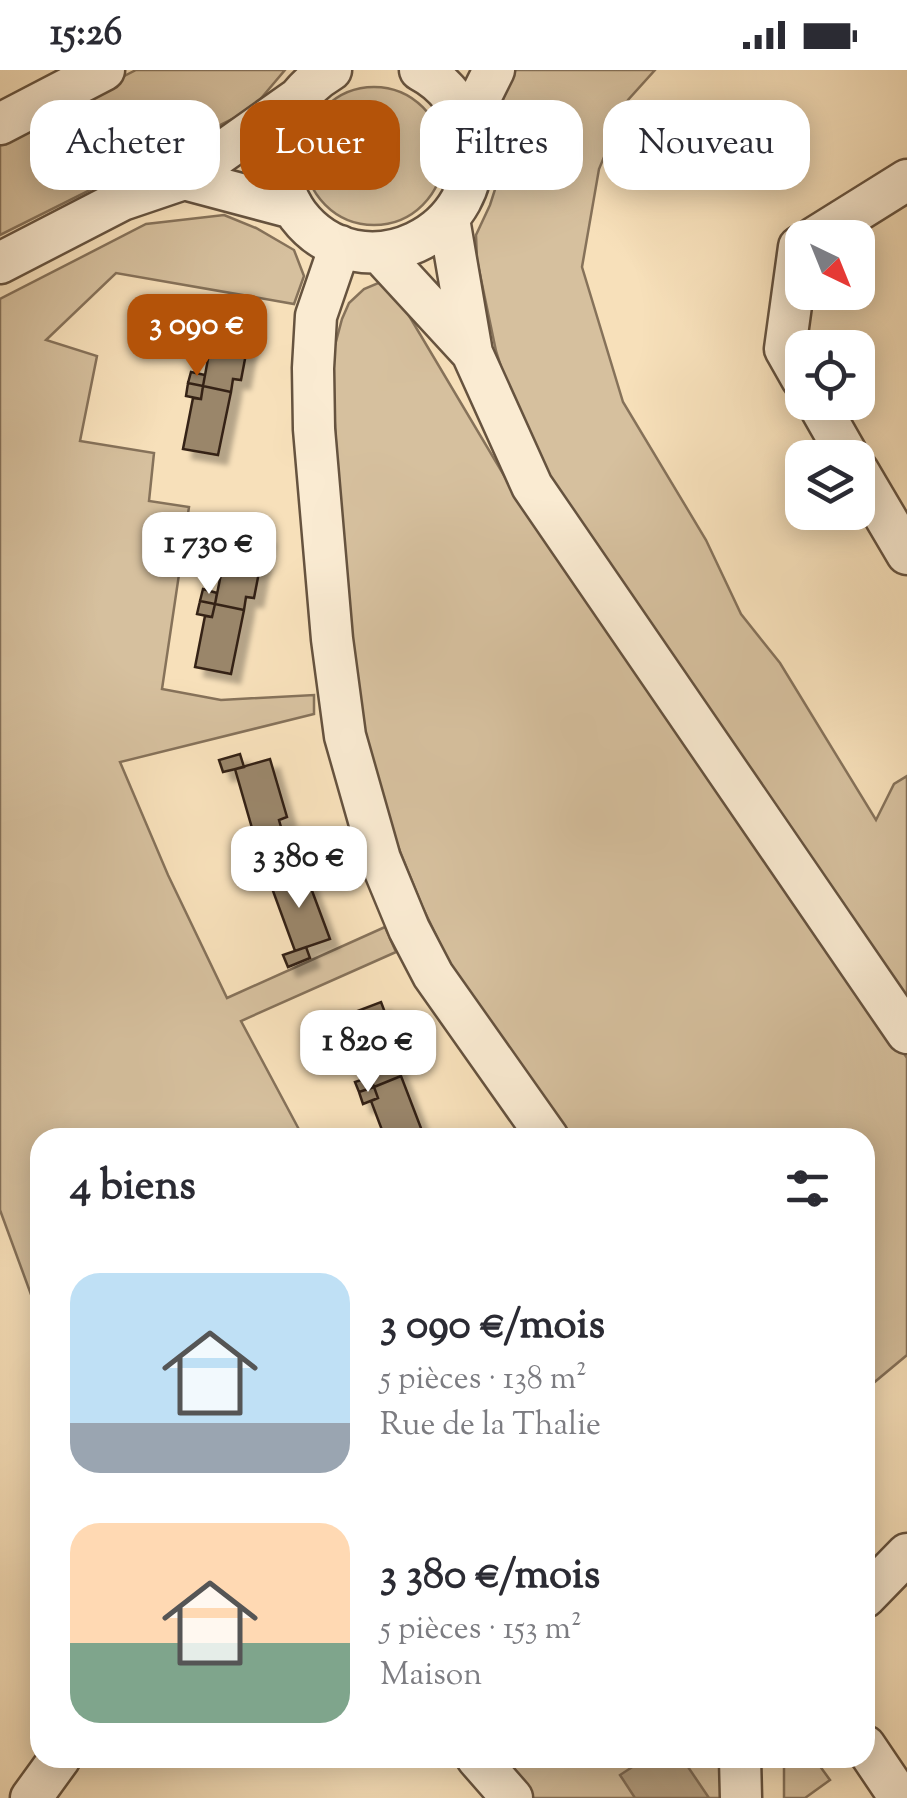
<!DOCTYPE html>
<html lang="fr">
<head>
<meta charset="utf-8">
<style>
  :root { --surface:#fff; --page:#f7f7f7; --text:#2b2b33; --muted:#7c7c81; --accent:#b45309 }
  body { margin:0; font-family:"Sorts Mill Goudy",serif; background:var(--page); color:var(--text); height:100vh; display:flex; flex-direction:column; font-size:38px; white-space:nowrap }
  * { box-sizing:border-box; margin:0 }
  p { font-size:32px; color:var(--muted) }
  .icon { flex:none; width:55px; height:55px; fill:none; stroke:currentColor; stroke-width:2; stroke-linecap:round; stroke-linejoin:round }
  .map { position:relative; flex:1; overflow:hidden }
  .side { position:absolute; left:30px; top:1058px; width:845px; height:640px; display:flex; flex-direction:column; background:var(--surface); border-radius:30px; box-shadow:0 5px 25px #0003 }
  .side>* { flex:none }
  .top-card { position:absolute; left:30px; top:30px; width:848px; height:90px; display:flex; gap:20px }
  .needle { width:65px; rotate:137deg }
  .fabs { position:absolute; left:785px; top:150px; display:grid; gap:20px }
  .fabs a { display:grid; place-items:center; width:90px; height:90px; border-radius:20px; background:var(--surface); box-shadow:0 5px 25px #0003; font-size:50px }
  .price { position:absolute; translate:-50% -85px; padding:0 22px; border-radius:20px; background:#fff; color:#222; font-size:32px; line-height:65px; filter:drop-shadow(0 2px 5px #0008) }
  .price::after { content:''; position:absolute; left:50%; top:60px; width:30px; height:22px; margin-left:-15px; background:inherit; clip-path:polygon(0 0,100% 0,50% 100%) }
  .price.selected { background:var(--accent); color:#fff }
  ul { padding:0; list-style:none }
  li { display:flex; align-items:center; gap:30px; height:250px; padding:0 40px }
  li span { display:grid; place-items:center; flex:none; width:280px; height:200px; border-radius:30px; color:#555 }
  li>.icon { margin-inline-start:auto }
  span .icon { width:120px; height:120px; fill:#fffc; stroke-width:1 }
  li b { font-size:42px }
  h2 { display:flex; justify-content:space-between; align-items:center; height:120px; padding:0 40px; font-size:42px }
  .chip { padding:0 35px; border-radius:30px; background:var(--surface); box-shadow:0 5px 25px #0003; font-size:35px; line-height:90px }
  .chip.selected { background:var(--accent); color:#fff }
  .status { display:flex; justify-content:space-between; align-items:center; height:70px; padding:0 50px; background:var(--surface); direction:ltr }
  .status svg { height:28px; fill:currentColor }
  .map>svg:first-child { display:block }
  .green { fill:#d6c09e; stroke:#86725a; stroke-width:2.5 }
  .water { fill:#b5a082; stroke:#826e57; stroke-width:2.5 }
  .building { fill:#9a866b; stroke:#362416; stroke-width:2.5; filter:url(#shadow) }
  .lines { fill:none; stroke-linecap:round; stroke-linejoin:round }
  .minor-casing { stroke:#66533f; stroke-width:45 }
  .minor { stroke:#faebd2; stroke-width:40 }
</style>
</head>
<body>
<div class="status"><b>15:26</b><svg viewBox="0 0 49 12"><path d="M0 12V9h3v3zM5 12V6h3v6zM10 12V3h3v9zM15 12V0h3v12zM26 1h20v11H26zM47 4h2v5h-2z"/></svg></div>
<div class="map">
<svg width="907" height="1728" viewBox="0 0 907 1728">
  <defs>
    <filter id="shadow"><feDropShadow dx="9" dy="9" stdDeviation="2.5" flood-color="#0004"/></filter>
  </defs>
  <rect width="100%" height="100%" fill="#f7e0ba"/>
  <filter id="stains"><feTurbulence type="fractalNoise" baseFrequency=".002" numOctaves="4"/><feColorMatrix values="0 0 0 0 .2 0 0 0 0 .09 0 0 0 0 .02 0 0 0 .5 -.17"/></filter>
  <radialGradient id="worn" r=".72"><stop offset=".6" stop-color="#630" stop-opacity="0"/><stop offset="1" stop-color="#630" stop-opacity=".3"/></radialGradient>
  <path class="green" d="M136,0H285L252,39L0,165V70Z
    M515,0H655L628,30L599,99L582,197L623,332L706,470L741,544L780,593L876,750L894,714L907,706V930L557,434L517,347L496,281L477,190L476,165L490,135L499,107V39Z
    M305 86a69 69 0 1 1 138 0a69 69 0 1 1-138 0Z
    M224,145L256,158L294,180L304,206L294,234L116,203L46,270L97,286L80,371L154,383L149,431L189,437L162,619L221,630L314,625V644L120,692L168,805L227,928L385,857L396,882L241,951L303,1067L40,1068V1249L0,1140V229L146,154Z
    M383,211L408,244L521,434L815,851L907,988V1285L865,1320V1068L566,1067L456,907L422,836L385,744L360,639L346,549L333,321L334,279L342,249L349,233L364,219Z
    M492,1688H729L731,1728H527Z
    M784,1688H814L830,1710L805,1728H784Z"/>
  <path class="water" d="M646,1688H682L709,1728H635L620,1705Z"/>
  <path class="building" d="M217,240L253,247L241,310L233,309L231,322L203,316Z
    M191,302L205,305L203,316L188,313Z
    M188,313L203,316L201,329L186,326Z
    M203,316L231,322L218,385L183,379L193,328L201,329Z
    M230,459L266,466L254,528L246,527L244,540L215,534Z
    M203,519L217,523L215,534L200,531Z
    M200,531L215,534L212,547L197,544Z
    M215,534L244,540L231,604L195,597L205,546L212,547Z
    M240,684L244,697L223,702L219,690Z
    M270,689L287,747L279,750L283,764L256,772L235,699Z
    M296,800L301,813L308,810L330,869L295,881L269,810Z
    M306,877L310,888L288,897L283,885Z
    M381,932L403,990L396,993L401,1006L374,1017L347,945Z
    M401,1006L424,1066L421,1068H385L371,1031L378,1028L374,1017Z
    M370,1007L374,1017L359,1022L355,1012Z
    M374,1017L378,1028L363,1034L359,1022Z"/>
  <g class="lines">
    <g class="minor-casing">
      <path id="minor" d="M331,0C299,19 278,50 279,88C279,108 286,128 298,145C360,226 491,164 470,65C464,37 445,13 420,0
        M0,54L104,0
        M467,54L494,0
        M184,109L293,138
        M449,149L472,283L532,416L907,963
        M814,168L907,110
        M802,175L799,177L785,279L802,309
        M340,176L316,246L313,298L314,359L332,569L345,666L380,789L409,859L433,905L548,1068
        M380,183L472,283
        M0,193L122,130L184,109L297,29
        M817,332L849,388
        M858,401L907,484
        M865,1527L907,1484
        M865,1676L900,1728
        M477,1688L512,1728
        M740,1688L741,1728
        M31,1728L60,1688"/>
    </g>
    <use href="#minor" class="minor"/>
  </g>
  <rect width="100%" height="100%" filter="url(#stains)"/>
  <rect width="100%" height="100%" fill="url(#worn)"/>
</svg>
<div class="fabs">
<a><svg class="needle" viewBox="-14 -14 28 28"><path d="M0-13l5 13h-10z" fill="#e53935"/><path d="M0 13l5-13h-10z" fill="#7c7c81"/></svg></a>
<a><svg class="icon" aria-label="locate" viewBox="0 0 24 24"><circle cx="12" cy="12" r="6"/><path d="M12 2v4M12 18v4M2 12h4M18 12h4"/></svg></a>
<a><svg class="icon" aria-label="layers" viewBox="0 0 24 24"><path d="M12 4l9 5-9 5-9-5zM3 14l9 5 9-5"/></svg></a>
</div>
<b class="price selected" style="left:197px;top:309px">3 090 €</b>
<b class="price" style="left:209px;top:527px">1 730 €</b>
<b class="price" style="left:299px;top:841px">3 380 €</b>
<b class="price" style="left:368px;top:1025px">1 820 €</b>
<div class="top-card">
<a class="chip">Acheter</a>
<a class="chip selected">Louer</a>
<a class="chip">Filtres</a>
<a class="chip">Nouveau</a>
</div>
<section class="side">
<h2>4 biens<svg class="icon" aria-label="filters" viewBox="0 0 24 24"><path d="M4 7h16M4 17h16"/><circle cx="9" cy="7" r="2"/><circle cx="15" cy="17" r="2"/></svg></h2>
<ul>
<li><span style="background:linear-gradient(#bfe0f5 75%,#9aa5b1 0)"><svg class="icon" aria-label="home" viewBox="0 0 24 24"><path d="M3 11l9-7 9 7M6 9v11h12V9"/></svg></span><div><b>3 090 €/mois</b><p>5 pièces · 138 m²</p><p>Rue de la Thalie</p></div></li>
<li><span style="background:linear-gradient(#ffd9b3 60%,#7fa58c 0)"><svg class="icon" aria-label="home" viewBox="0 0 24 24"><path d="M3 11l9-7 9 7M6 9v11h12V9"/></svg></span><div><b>3 380 €/mois</b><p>5 pièces · 153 m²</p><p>Maison</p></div></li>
</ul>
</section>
</div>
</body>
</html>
